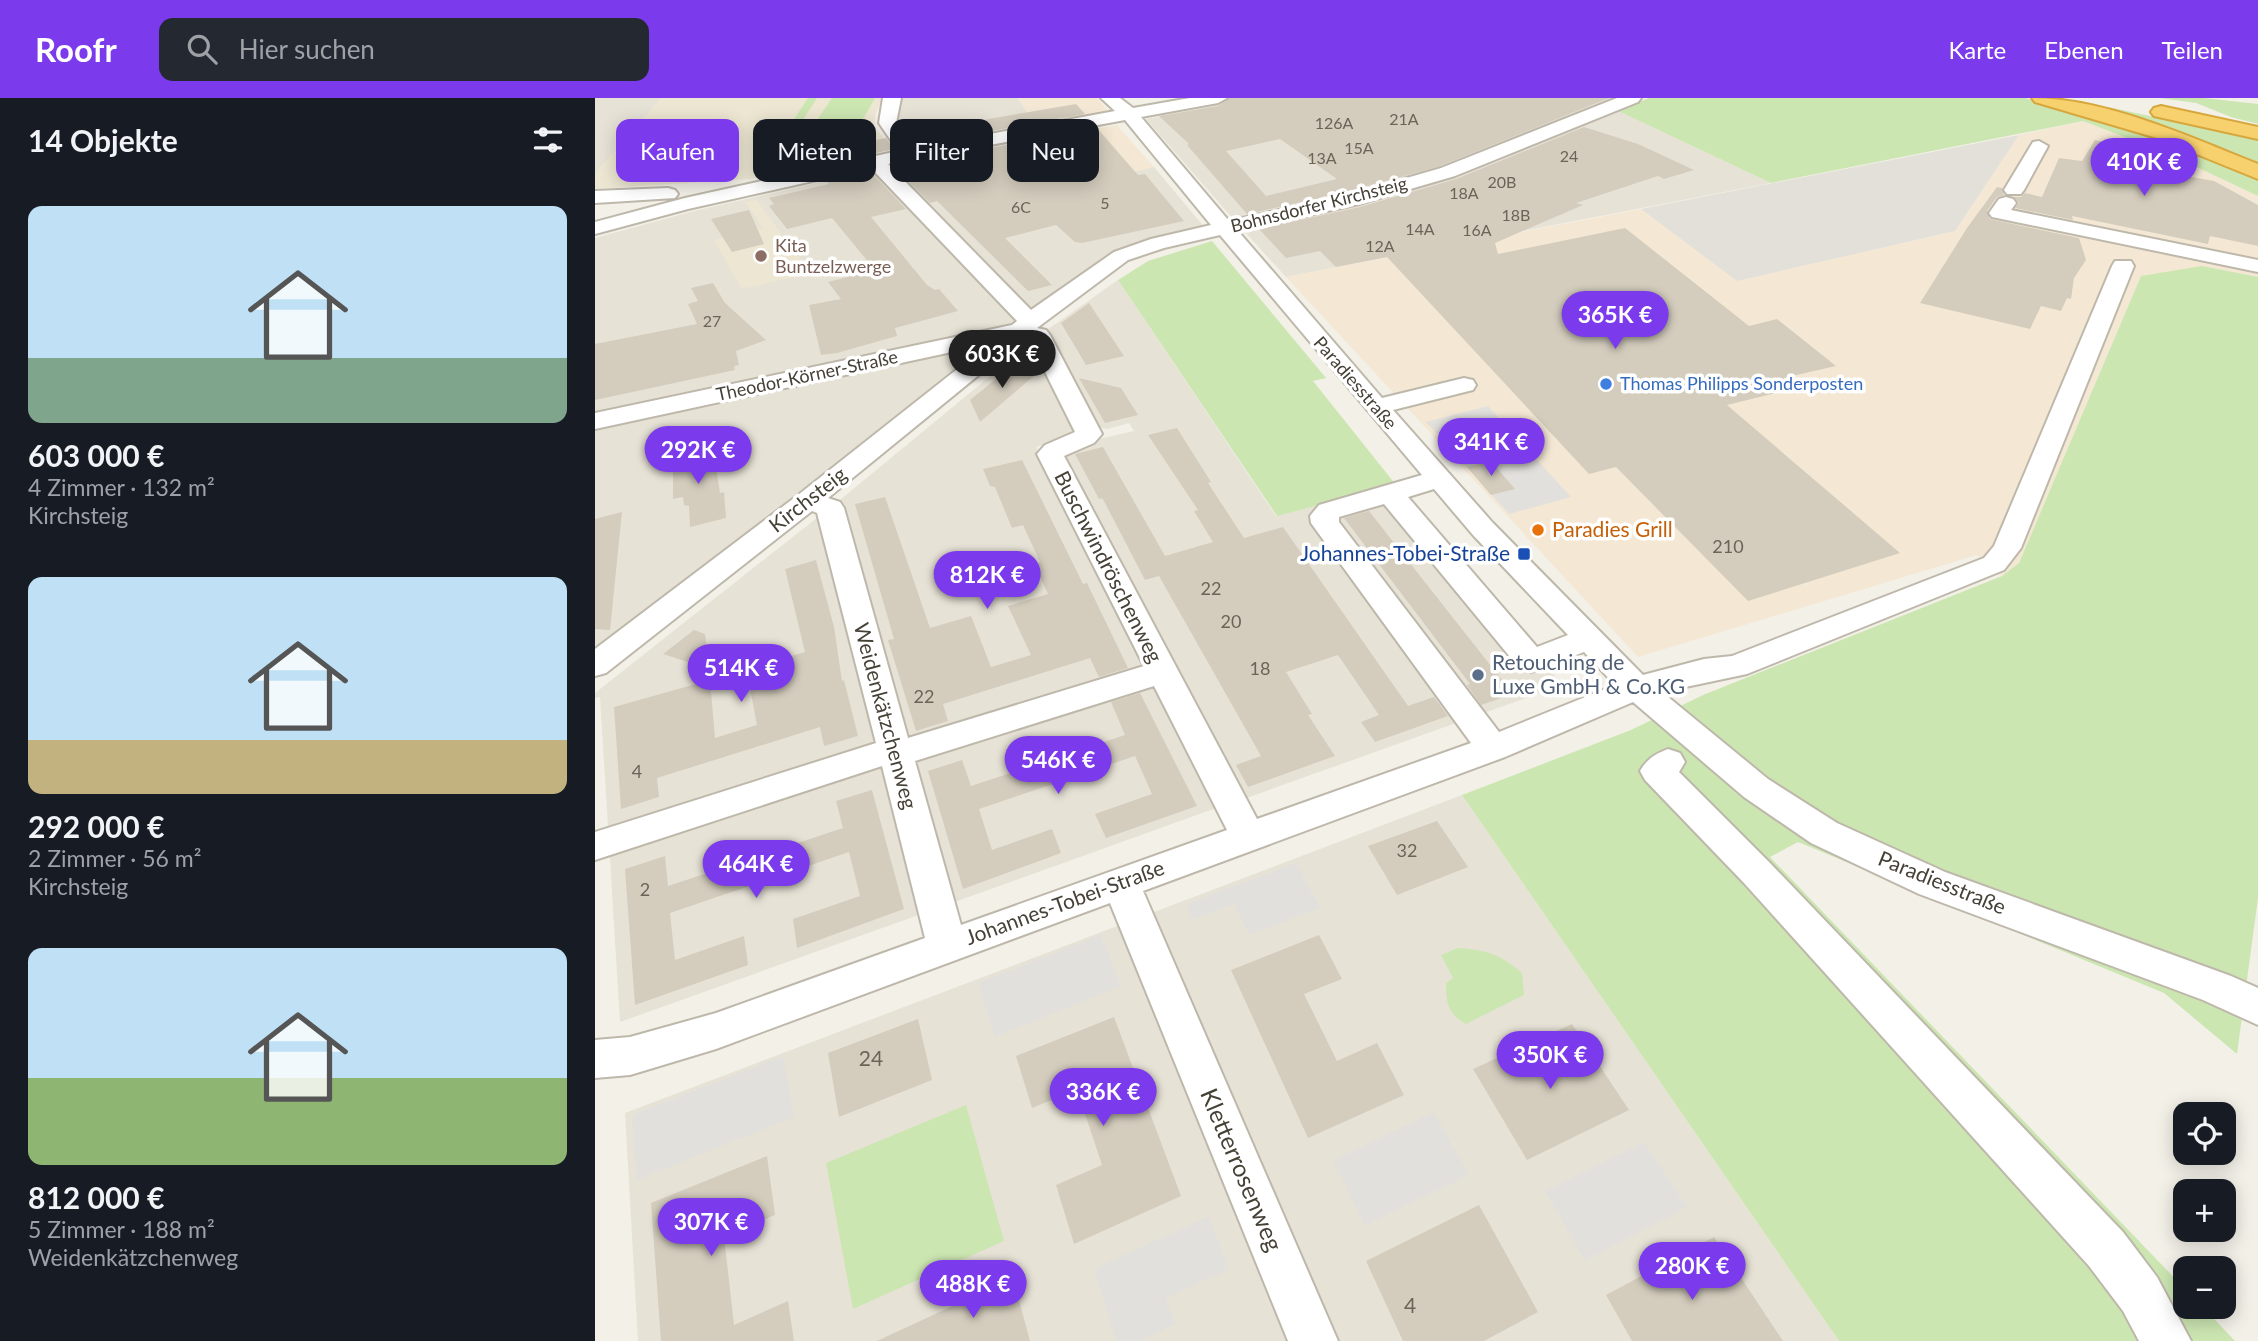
<!DOCTYPE html>
<html lang="de">
<head>
<meta charset="utf-8">
<style>
  :root { --surface:#171b24; --page:#242831; --text:#f1f3f6; --muted:#9ea1a6; --accent:#7c3aed }
  body { margin:0; font-family:Lato,sans-serif; background:var(--page); color:var(--text); height:100vh; display:flex; flex-direction:column; font-size:26px; white-space:nowrap }
  * { box-sizing:border-box; margin:0 }
  p { font-size:23px; color:var(--muted) }
  .icon { flex:none; width:38px; height:38px; fill:none; stroke:currentColor; stroke-width:2; stroke-linecap:round; stroke-linejoin:round }
  .map { position:relative; flex:1; overflow:hidden }
  .side { display:flex; flex-direction:column; background:var(--surface); width:595px }
  .side>* { flex:none }
  .hud { position:absolute; left:21px; top:21px; width:665px; height:63px; display:flex; gap:14px }
  .buttons { position:absolute; left:1578px; top:1004px; display:grid; gap:14px }
  .buttons a { display:grid; place-items:center; width:63px; height:63px; border-radius:14px; background:var(--surface); box-shadow:0 4px 18px #0003; font-size:35px }
  .price { position:absolute; translate:-50% -60px; padding:0 16px; border-radius:24px; background:var(--accent); color:#fff; font-size:23px; line-height:46px; filter:drop-shadow(0 2px 4px #0008) }
  .price::after { content:''; position:absolute; left:50%; top:42px; width:21px; height:16px; margin-left:-10px; background:inherit; clip-path:polygon(0 0,100% 0,50% 100%) }
  .price.selected { background:#222; color:#fff }
  ul { padding:0; list-style:none }
  li { display:grid; align-content:center; gap:14px; height:371px; padding:0 28px }
  li span { display:grid; place-items:center; height:217px; border-radius:14px; color:#555 }
  li>.icon { margin-inline-start:auto }
  span .icon { width:126px; height:126px; fill:#fffc; stroke-width:1 }
  li b { font-size:30px }
  h2 { display:flex; justify-content:space-between; align-items:center; height:84px; padding:0 28px; font-size:30px }
  .chip { padding:0 24px; border-radius:14px; background:var(--surface); box-shadow:0 4px 18px #0003; font-size:24px; line-height:63px }
  .chip.selected { background:var(--accent); color:#fff }
  header { display:flex; align-items:center; gap:42px; box-sizing:border-box; height:98px; padding:0 35px; background:var(--accent); color:#fff }
  header strong { font-size:33px }
  nav { display:flex; gap:38px; margin-inline-start:auto; font-size:24px }
  .search { width:490px; height:63px; background:var(--page); display:flex; align-items:center; gap:18px; box-sizing:border-box; padding:0 24px; border-radius:14px; color:var(--muted); font-size:26px }
  main { display:flex; flex:1; min-height:0 }
  .map>svg:first-child { display:block }
  .residential { fill:#e7e2d6 }
  .commercial { fill:#f4e8d4 }
  .industrial { fill:#e3dfd9 }
  .education { fill:#ece6d2 }
  .green { fill:#cce6b2 }
  .parking { fill:#e2e0dc }
  .building { fill:#d4cdbe; fill-rule:evenodd }
  .lines { fill:none; stroke-linecap:round; stroke-linejoin:round }
  .minor-casing { stroke:#beb8ab; stroke-width:4 }
  .highway-casing { stroke:#d7a73e; stroke-width:4 }
  .minor { fill:#fff; fill-rule:evenodd }
  .highway { fill:#f7d16e; fill-rule:evenodd }
  .education-dot { fill:#8d6e63; stroke:#fff; stroke-width:2.5 }
  .shop-dot { fill:#3f7fe0; stroke:#fff; stroke-width:2.5 }
  .food-dot { fill:#e8710a; stroke:#fff; stroke-width:2.5 }
  .transit-dot { fill:#1a4fb4; stroke:#fff; stroke-width:2.5 }
  .service-dot { fill:#5c6f8a; stroke:#fff; stroke-width:2.5 }
  .labels { text-anchor:middle; stroke-width:7; stroke-linejoin:round; paint-order:stroke }
  .far-number-label { font-size:16px; fill:#6a6459 }
  .far-street-label { font-size:18px; fill:#464137; stroke:#fff }
  .far-education-label { font-size:18px; fill:#785e54; stroke:#fff; text-anchor:start }
  .far-shop-label { font-size:18px; fill:#366cbe; stroke:#fff; text-anchor:start }
  .number-label { font-size:18px; fill:#6a6459 }
  .street-label { font-size:21px; fill:#464137; stroke:#fff }
  .food-label { font-size:21px; fill:#c56008; stroke:#fff; text-anchor:start }
  .transit-label { font-size:21px; fill:#164399; stroke:#fff; text-anchor:end }
  .service-label { font-size:21px; fill:#4e5e75; stroke:#fff; text-anchor:start }
  .near-number-label { font-size:21px; fill:#6a6459 }
  .near-street-label { font-size:24px; fill:#464137; stroke:#fff }
</style>
</head>
<body>
<header>
<strong>Roofr</strong>
<div class="search"><svg class="icon" aria-label="search" viewBox="0 0 24 24"><circle cx="10" cy="10" r="6"/><path d="M15 15l6 6"/></svg>Hier suchen</div>
<nav><a>Karte</a><a>Ebenen</a><a>Teilen</a></nav>
</header>
<main>
<section class="side">
<h2>14 Objekte<svg class="icon" aria-label="filters" viewBox="0 0 24 24"><path d="M4 7h16M4 17h16"/><circle cx="9" cy="7" r="2"/><circle cx="15" cy="17" r="2"/></svg></h2>
<ul>
<li><span style="background:linear-gradient(#bfe0f5 70%,#7fa58c 0)"><svg class="icon" aria-label="home" viewBox="0 0 24 24"><path d="M3 11l9-7 9 7M6 9v11h12V9"/></svg></span><div><b>603 000 €</b><p>4 Zimmer · 132 m²</p><p>Kirchsteig</p></div></li>
<li><span style="background:linear-gradient(#bfe0f5 75%,#c2b280 0)"><svg class="icon" aria-label="home" viewBox="0 0 24 24"><path d="M3 11l9-7 9 7M6 9v11h12V9"/></svg></span><div><b>292 000 €</b><p>2 Zimmer · 56 m²</p><p>Kirchsteig</p></div></li>
<li><span style="background:linear-gradient(#bfe0f5 60%,#8fb573 0)"><svg class="icon" aria-label="home" viewBox="0 0 24 24"><path d="M3 11l9-7 9 7M6 9v11h12V9"/></svg></span><div><b>812 000 €</b><p>5 Zimmer · 188 m²</p><p>Weidenkätzchenweg</p></div></li>
</ul>
</section>
<div class="map">
<svg width="1663" height="1243" viewBox="0 0 1663 1243">
  <rect width="100%" height="100%" fill="#f3f0e8"/>
  <path class="residential" d="M0,0H67L0,76Z
    M305,0H423L439,25L318,47L299,26Z
    M659,0H1024L880,58L835,74L751,98L639,122L551,21Z
    M1023,13L1176,85L691,179L649,133L764,107L834,87L901,64Z
    M451,39L500,83L559,69L610,130L536,149L438,215L295,69Z
    M279,72L424,225L0,316V140L99,113Z
    M523,182L681,418L801,387L967,587L646,702L466,360L478,347L539,333L534,325L513,331L500,329L449,234Z
    M438,243L481,334L472,341L441,349L624,709L357,805L240,406Z
    M363,250L379,260L198,405L0,551V328Z
    M223,419L332,814L25,924L5,599L0,600V595Z
    M867,697L1244,1243H43L30,1015Z"/>
  <path class="commercial" d="M423,0H502L513,13L439,25Z
    M1488,23L1576,57L1663,98V179L1546,178L1424,465L1407,478L1382,457L1043,559L691,179L1046,111L1142,183L1360,133L1424,37Z
    M522,27L559,69L500,83L451,39Z"/>
  <path class="industrial" d="M1424,37L1360,133L1142,183L1046,111Z"/>
  <path class="education" d="M67,0H288L281,15L279,29L299,51L154,81L0,91V76Z
    M161,102L216,175L147,191L119,142L168,130L150,104Z"/>
  <path class="green" d="M213,0H222L177,70H167Z
    M237,0H280L268,21L222,22Z
    M1054,0H1430L1512,22L1636,67L1663,81V98L1576,57L1488,23L1176,85L1023,13Z
    M1565,0H1609L1663,6V26L1636,19L1601,5Z
    M1513,9L1663,41V64L1594,38L1515,14Z
    M617,143L731,280L718,283L801,387L682,418L523,182L553,163Z
    M1607,168L1663,179V800L1642,956L1569,895L1203,744L1175,759L1591,1192V1209H1608L1640,1243H1244L867,697L1036,632L1108,597L1407,478L1424,465L1546,178Z
    M863,850C891,852 905,856 927,875L929,897L871,926C853,916 851,905 851,885L858,880L846,857Z
    M371,1007L409,1143L258,1211L231,1065Z"/>
  <path class="parking" d="M893,308L976,399L914,416L831,324Z
    M701,765L725,810L655,837L639,806L598,822L591,806Z
    M506,837L526,888L400,939L383,885Z
    M188,958L199,1019L42,1082L37,1017Z
    M839,1014L874,1077L770,1128L738,1062Z
    M1049,1044L1092,1109L990,1163L950,1093Z
    M614,1118L634,1171L571,1200L580,1226L545,1243H521L499,1171Z"/>
  <path class="building" d="M634,0H1014L845,68L752,94L652,116L592,47L594,46L564,18L623,8ZM685,41L742,81L671,98L631,53Z
    M481,6L490,16L320,47L312,35Z
    M989,29L1043,46L1099,72L1069,81L1063,78L981,105L988,107L900,145L903,156L1030,130L1154,228L1182,221L1241,268L1197,278L1210,288L1132,307L1305,455L1153,503L1021,369L994,376L792,159L741,169L725,153L691,160L664,131L765,109L861,81Z
    M502,30L543,77L550,76L589,123L487,145L480,144L461,127L410,140L457,187L433,193L342,103L335,105L298,68Z
    M271,31L281,42L291,40L299,51L220,69L202,45Z
    M84,32L64,63L29,64L52,34Z
    M1500,42L1574,63L1569,74L1619,83L1663,107V148L1615,138L1613,146L1477,118L1478,122L1420,110L1424,105L1419,99H1426L1430,95L1447,99L1464,60L1487,63Z
    M275,73L311,111L276,119L332,187L340,192L344,191L363,213L300,230L302,238L242,255L226,257L214,207L246,201L233,184L280,172L237,120L192,131L174,108L179,106L174,100L234,86L231,83Z
    M1402,89L1407,90L1409,97L1402,99L1392,113L1395,121L1484,140L1491,162L1479,180L1476,201L1472,200L1466,213L1446,208L1435,231L1325,205L1372,130Z
    M154,112L169,146L137,154L116,121Z
    M118,185L130,205L171,242L141,253L144,267L139,268L140,272L0,302V246L102,226L93,206L103,203L96,190Z
    M494,205L529,258L491,267L466,225Z
    M419,266L446,272L385,324L375,302Z
    M484,280L526,290L543,317L510,325Z
    M582,330L616,384L613,385L649,440L688,429L813,608L839,599L853,618L780,644L766,624L784,617L743,557L691,574L717,616L713,617L740,658L653,689L641,667L666,658L564,478L550,482L510,405L507,400L504,401L480,356L508,349L570,458L618,444L599,413L603,412L553,337Z
    M89,350L119,357L125,395L129,394L131,420L95,429L94,408L89,407L88,399L78,401V353Z
    M427,362L488,486L492,485L533,570L504,579L495,560L348,606L353,623L321,633L293,542L299,541L260,406L290,399L335,530L376,518L396,569L436,557L413,508L453,496L439,466L445,464L428,427L417,430L400,389L395,388L388,371Z
    M896,363L920,391L896,397L872,369Z
    M774,413L918,596L886,607L872,587L875,586L749,420Z
    M27,414L15,532L0,531V421Z
    M221,462L239,529L247,583L249,582L263,638L229,648L225,629L62,680L64,699L26,711L19,609L115,582L120,640L162,627L154,585L130,577L210,554L190,471Z
    M99,532L110,536L114,571L68,556Z
    M545,595L602,708L511,740L500,716L557,696L540,658L384,711L397,752L457,731L466,755L368,791L333,673L367,662L376,688L530,637L516,604Z
    M277,692L309,811L202,850L198,821L265,798L254,754L75,815L80,862L149,838L153,867L40,907L30,771L70,758L73,788L248,730L241,703Z
    M842,723L873,769L802,797L773,748Z
    M724,837L747,881L709,896L742,963L782,945L809,997L713,1040L636,872Z
    M519,919L586,1098L479,1146L461,1087L507,1067L482,992L437,1010L421,958Z
    M323,921L337,982L244,1019L233,955Z
    M977,926L1034,1012L932,1062L878,971Z
    M172,1058L180,1117L129,1138L139,1227L193,1203L199,1243H66L56,1105Z
    M884,1107L943,1214L889,1243H808L771,1163Z
    M1119,1139L1188,1243H1037L1011,1197Z
    M418,1180L435,1243H282Z"/>
  <g class="lines">
    <g class="minor-casing">
      <path id="minor" d="M288,0H306L301,25L319,50L520,13L506,0H525L538,10L595,0H632L623,5L546,19L634,123L753,97L846,70L1022,0H1046L1043,4L860,78L764,106L643,133L787,300L869,280L878,282L881,287L878,292L798,312L898,425L1048,577L1109,561L1137,558L1389,460L1399,448L1517,168L1520,163H1536L1539,168L1426,450L1409,472L1152,576L1067,594L1173,681L1242,725L1350,774L1636,878L1663,890V927L1608,902L1324,796L1216,745L1149,699L1038,604L910,659L548,793L743,1243H693L515,805L121,951L35,977L0,980V942L35,939L121,915L330,840L287,668L0,762V734L281,645L222,415L217,413L11,575L0,578V551L203,397L394,246L0,331V315L417,227L422,223L276,70L93,111L0,136V124L90,100L303,53L284,25ZM530,22L616,127L556,141L519,154L436,212L293,66ZM625,137L827,377L724,407L715,418L716,425L876,645L662,721L469,358L499,345L507,336L455,237L451,232L442,230L533,162L569,150ZM428,241L434,242L480,334L450,347L442,356L549,568L313,640L249,410L245,404L233,400ZM839,391L878,437L973,537L942,549L813,399ZM789,406L925,571L936,574L989,554L1020,587L904,634L744,424V419ZM559,588L632,732L366,827L320,663Z
        M1444,43L1453,48L1429,92L1426,96H1412L1409,92L1438,44Z
        M73,90L80,92L83,96L80,100L0,105V93Z
        M1411,99L1418,101L1421,105L1416,112L1663,162V174L1397,119L1394,115L1404,101Z
        M1073,651L1085,655L1090,664L1084,674L1175,765L1528,1134L1562,1179L1596,1243H1544L1528,1213L1494,1168L1149,785L1050,682L1045,673C1052,661 1060,656 1073,651Z"/>
    </g>
    <g class="highway-casing">
      <path id="highway" d="M1437,0C1510,0 1595,39 1663,66V81L1562,40L1440,4Z
        M1566,8L1663,29V41L1559,18L1556,14L1559,10Z"/>
    </g>
    <use href="#minor" class="minor"/>
    <use href="#highway" class="highway"/>
  </g>
  <circle class="education-dot" cx="166" cy="158" r="7"/>
  <circle class="shop-dot" cx="1011" cy="286" r="7"/>
  <circle class="food-dot" cx="943" cy="432" r="7"/>
  <rect class="transit-dot" x="922" y="449" width="14" height="14" rx="3.5"/>
  <circle class="service-dot" cx="883" cy="577" r="7"/>
  <g class="labels">
    <g class="far-number-label">
      <text x="809" y="27">21A</text>
      <text x="739" y="31">126A</text>
      <text x="764" y="56">15A</text>
      <text x="974" y="64">24</text>
      <text x="727" y="66">13A</text>
      <text x="907" y="90">20B</text>
      <text x="869" y="101">18A</text>
      <text x="510" y="111">5</text>
      <text x="426" y="115">6C</text>
      <text x="921" y="123">18B</text>
      <text x="825" y="137">14A</text>
      <text x="882" y="138">16A</text>
      <text x="785" y="154">12A</text>
      <text x="117" y="229">27</text>
    </g>
    <g class="far-street-label">
      <text transform="translate(724 107) rotate(-14)" y="6">Bohnsdorfer Kirchsteig</text>
      <text transform="translate(212 278) rotate(-12)" y="6">Theodor-Körner-Straße</text>
      <text transform="translate(760 285) rotate(49)" y="6">Paradiesstraße</text>
    </g>
    <g class="far-education-label">
      <text x="180" y="154">Kita<tspan x="180" dy="21">Buntzelzwerge</tspan></text>
    </g>
    <g class="far-shop-label">
      <text x="1025" y="292">Thomas Philipps Sonderposten</text>
    </g>
    <g class="number-label">
      <text x="1133" y="455">210</text>
      <text x="616" y="497">22</text>
      <text x="636" y="530">20</text>
      <text x="665" y="577">18</text>
      <text x="329" y="605">22</text>
      <text x="42" y="680">4</text>
      <text x="812" y="759">32</text>
      <text x="50" y="798">2</text>
    </g>
    <g class="street-label">
      <text transform="translate(213 402) rotate(-38)" y="7">Kirchsteig</text>
      <text transform="translate(513 469) rotate(63)" y="7">Buschwindröschenweg</text>
      <text transform="translate(290 618) rotate(75)" y="7">Weidenkätzchenweg</text>
      <text transform="translate(1347 785) rotate(22)" y="7">Paradiesstraße</text>
      <text transform="translate(470 805) rotate(-20)" y="7">Johannes-Tobei-Straße</text>
    </g>
    <g class="food-label">
      <text x="957" y="439">Paradies Grill</text>
    </g>
    <g class="transit-label">
      <text x="915" y="463">Johannes-Tobei-Straße</text>
    </g>
    <g class="service-label">
      <text x="897" y="572">Retouching de<tspan x="897" dy="24">Luxe GmbH &amp; Co.KG</tspan></text>
    </g>
    <g class="near-number-label">
      <text x="276" y="968">24</text>
      <text x="815" y="1215">4</text>
    </g>
    <g class="near-street-label">
      <text transform="translate(646 1072) rotate(67)" y="8">Kletterrosenweg</text>
    </g>
  </g>
</svg>
<div class="buttons">
<a><svg class="icon" aria-label="locate" viewBox="0 0 24 24"><circle cx="12" cy="12" r="6"/><path d="M12 2v4M12 18v4M2 12h4M18 12h4"/></svg></a>
<a>+</a>
<a>−</a>
</div>
<b class="price" style="left:1549px;top:100px">410K €</b>
<b class="price" style="left:1020px;top:253px">365K €</b>
<b class="price selected" style="left:407px;top:292px">603K €</b>
<b class="price" style="left:896px;top:380px">341K €</b>
<b class="price" style="left:103px;top:388px">292K €</b>
<b class="price" style="left:392px;top:513px">812K €</b>
<b class="price" style="left:146px;top:606px">514K €</b>
<b class="price" style="left:463px;top:698px">546K €</b>
<b class="price" style="left:161px;top:802px">464K €</b>
<b class="price" style="left:955px;top:993px">350K €</b>
<b class="price" style="left:508px;top:1030px">336K €</b>
<b class="price" style="left:116px;top:1160px">307K €</b>
<b class="price" style="left:1097px;top:1204px">280K €</b>
<b class="price" style="left:378px;top:1222px">488K €</b>
<div class="hud">
<a class="chip selected">Kaufen</a>
<a class="chip">Mieten</a>
<a class="chip">Filter</a>
<a class="chip">Neu</a>
</div>
</div>
</main>
</body>
</html>
